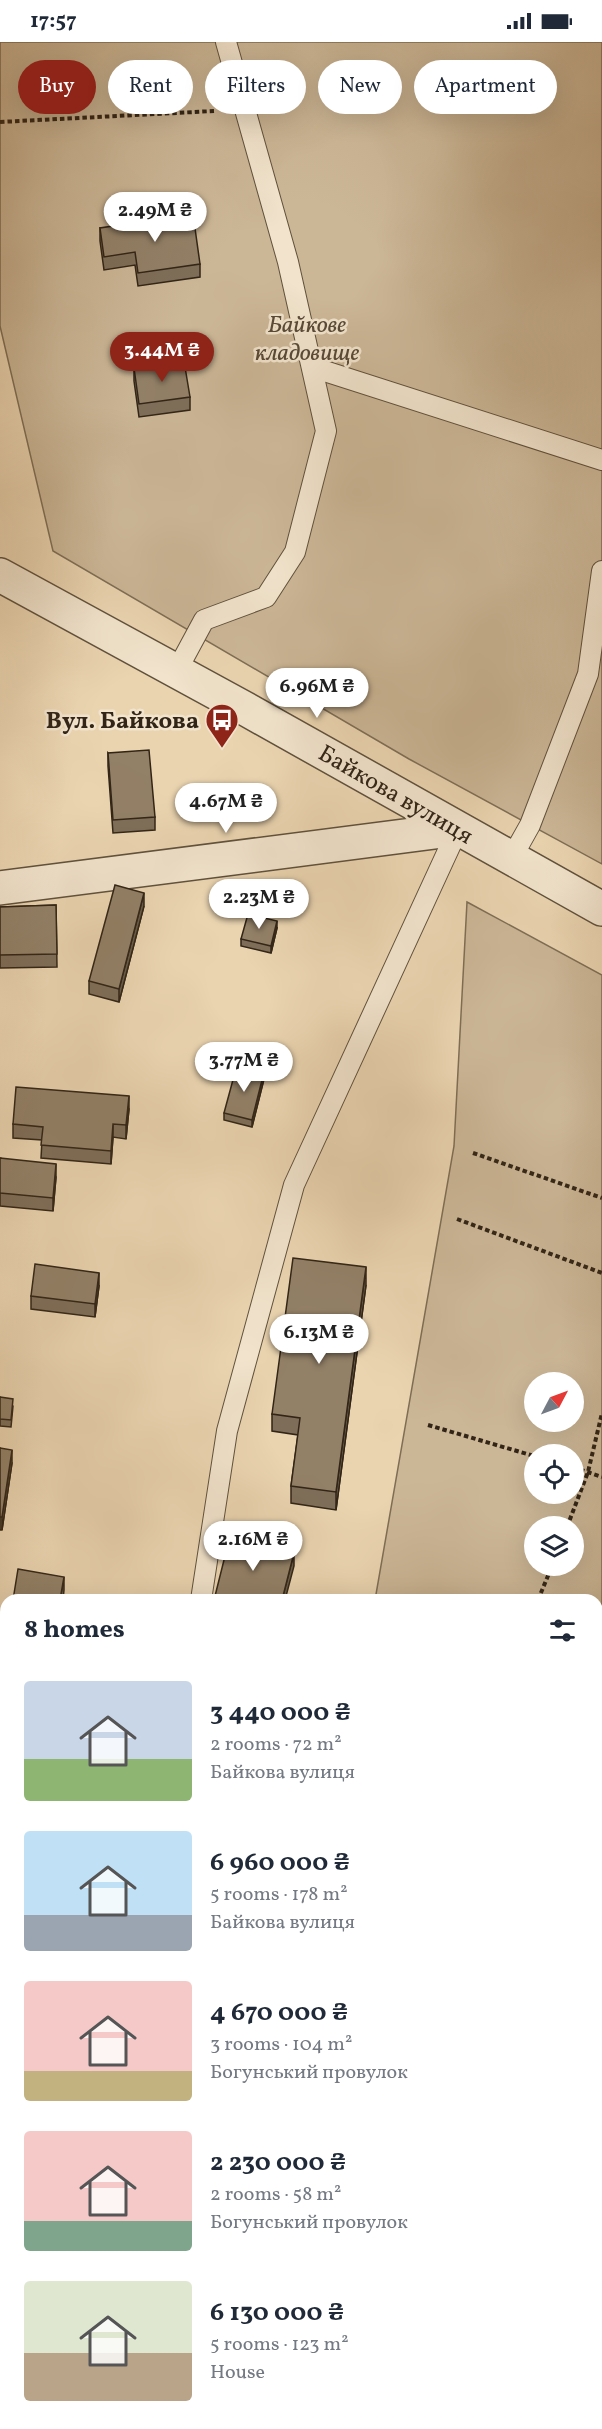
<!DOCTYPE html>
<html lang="en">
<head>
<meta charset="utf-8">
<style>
  :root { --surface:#fff; --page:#f6f6f7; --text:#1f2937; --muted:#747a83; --accent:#8f2418 }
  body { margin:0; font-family:Vollkorn,serif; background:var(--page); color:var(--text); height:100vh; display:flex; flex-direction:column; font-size:22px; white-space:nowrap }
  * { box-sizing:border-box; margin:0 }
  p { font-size:20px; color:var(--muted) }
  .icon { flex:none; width:33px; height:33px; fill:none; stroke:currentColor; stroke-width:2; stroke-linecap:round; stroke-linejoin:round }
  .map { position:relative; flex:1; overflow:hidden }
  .drawer { position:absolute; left:0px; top:1552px; width:603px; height:836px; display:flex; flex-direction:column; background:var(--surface); border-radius:18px 18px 0 0; box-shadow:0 6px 24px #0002 }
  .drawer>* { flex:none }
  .top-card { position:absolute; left:18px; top:18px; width:567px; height:54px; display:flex; gap:12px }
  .needle { width:39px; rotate:49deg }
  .buttons { position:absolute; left:524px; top:1330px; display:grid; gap:12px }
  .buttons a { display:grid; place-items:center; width:60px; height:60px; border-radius:50%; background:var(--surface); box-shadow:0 6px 24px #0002; font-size:30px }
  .price { position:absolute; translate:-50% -51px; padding:0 14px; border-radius:21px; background:#fff; color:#222; font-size:20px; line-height:39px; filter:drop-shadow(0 2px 3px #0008) }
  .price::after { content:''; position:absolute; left:50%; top:36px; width:18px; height:14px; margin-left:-9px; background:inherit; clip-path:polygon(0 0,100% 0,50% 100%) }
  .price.active { background:var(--accent); color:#fff }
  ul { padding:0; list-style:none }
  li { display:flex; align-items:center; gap:18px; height:150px; padding:0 24px }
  li span { display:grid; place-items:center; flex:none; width:168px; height:120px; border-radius:6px; color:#555 }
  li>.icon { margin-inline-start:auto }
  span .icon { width:72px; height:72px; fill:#fffc; stroke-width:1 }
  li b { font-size:26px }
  h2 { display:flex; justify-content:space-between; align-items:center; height:72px; padding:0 24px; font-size:26px }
  .tag { padding:0 21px; border-radius:27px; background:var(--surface); box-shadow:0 6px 24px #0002; font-size:21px; line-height:54px }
  .tag.active { background:var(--accent); color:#fff }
  .status { display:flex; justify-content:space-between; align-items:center; height:42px; padding:0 30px; background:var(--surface); direction:ltr }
  .status svg { height:16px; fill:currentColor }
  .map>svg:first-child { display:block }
  .green { fill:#cbb696; stroke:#7e6e56; stroke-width:1.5; fill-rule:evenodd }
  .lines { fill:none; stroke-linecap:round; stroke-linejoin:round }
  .lane-casing { stroke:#60513d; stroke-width:22 }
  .street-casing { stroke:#60513d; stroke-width:36 }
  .path { stroke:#322517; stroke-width:4; stroke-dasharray:4.5 3; stroke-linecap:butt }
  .lane { stroke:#f1e3cc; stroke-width:20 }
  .street { stroke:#f1e3cc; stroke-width:33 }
  .wall { fill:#7e6e59; stroke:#322517; stroke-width:1.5 }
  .shaded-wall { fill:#665a48; stroke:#322517; stroke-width:1.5 }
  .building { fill:#928067; stroke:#322517; stroke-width:1.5 }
  .labels { text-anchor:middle; stroke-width:5; stroke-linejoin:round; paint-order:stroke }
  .park-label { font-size:24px; font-style:italic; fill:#584937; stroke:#f1e3cc }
  .poi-label { font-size:24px; font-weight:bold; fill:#322517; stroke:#f1e3cc; text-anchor:end }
  .street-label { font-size:24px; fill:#322517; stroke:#f1e3cc }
</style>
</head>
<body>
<div class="status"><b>17:57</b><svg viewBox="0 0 49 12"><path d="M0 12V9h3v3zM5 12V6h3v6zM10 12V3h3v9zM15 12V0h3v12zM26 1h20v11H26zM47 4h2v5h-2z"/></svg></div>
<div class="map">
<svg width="602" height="2387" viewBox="0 0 602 2387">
  <rect width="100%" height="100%" fill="#ead4b0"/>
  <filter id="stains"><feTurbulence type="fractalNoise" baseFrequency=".00333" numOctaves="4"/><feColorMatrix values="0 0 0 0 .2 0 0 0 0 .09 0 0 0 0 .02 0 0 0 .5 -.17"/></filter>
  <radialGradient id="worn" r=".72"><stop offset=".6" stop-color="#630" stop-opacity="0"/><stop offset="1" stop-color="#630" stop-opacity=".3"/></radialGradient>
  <path class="green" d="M0,0H602V822L409,717L53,509L0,284Z
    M467,860L602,933V2387H427L426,2382H597V1558H375L454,1104ZM534,1341H573V1380H534ZM534,1413H573V1452H534ZM534,1485H573V1524H534Z"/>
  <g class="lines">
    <g class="lane-casing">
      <path id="lane" d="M312,325L602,418
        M176,630L204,578L266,555L295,510L326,389L288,220L226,0
        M511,817L530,783L588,632L602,529
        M201,1558L227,1389L294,1143L458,787"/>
    </g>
    <g class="street-casing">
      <path id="street" d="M0,533L244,666L602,867
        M0,846L458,787
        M294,2382L295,2387"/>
    </g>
    <path class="path" d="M0,80L214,69
      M473,1111L602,1156
      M457,1177L602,1231
      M428,1383L534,1414
      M573,1425L602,1435
      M567,1485L588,1430L602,1371
      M538,1558L552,1524
      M0,1638L6,1640
      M597,1766H602
      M597,2348L602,2347
      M0,2367L6,2366"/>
    <use href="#lane" class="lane"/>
    <use href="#street" class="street"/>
  </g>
  <path class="wall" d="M100,186L200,222V235L138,244L135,223L104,228L100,199Z
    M134,326L190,355V368L139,375L134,339Z
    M108,711L155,775V788L113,791L108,724Z
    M56,863L57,925L0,926V865Z
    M144,864L119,960L89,952V939Z
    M277,886L271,911L241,904V897Z
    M264,1037L252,1085L224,1078V1071Z
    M129,1067L126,1097L113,1095L111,1122L41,1116L42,1098L13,1096V1082Z
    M0,1116L56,1135L53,1169L0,1164Z
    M366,1243L336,1468L291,1461V1444L298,1393L272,1389V1372Z
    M99,1244L95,1275L31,1267V1254Z
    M0,1355L13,1364L11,1385L0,1384Z
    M0,1406L12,1421L2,1488H0Z
    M0,1969L6,1970V2127L0,2126V2098L4,2066H0Z
    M6,2160V2203H0V2161Z
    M328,2382H366L367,2387H329Z"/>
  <path class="shaded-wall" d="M144,851V864L119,960V947Z
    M277,879V886L271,911V904Z
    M264,1030V1037L252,1085V1078Z
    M129,1054V1067L126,1097V1083Z
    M113,1082V1095L111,1122V1109Z
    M56,1122V1135L53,1169V1156Z
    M366,1225V1243L336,1468V1450Z
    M99,1231V1244L95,1275V1262Z
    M12,1408V1421L2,1488V1475Z
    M294,1511V1524L285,1558H282Z
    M64,1535V1548L63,1558H60Z"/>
  <path class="building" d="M193,172L200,222L138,231L135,210L104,215L100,186Z
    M184,319L190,355L139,362L134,326Z
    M149,708L155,775L113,778L108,711Z
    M115,843L144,851L119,947L89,939Z
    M56,863L57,912L0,913V865Z
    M248,872L277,879L271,904L241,897Z
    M237,1023L264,1030L252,1078L224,1071Z
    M16,1045L129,1054L126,1083L113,1082L111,1109L41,1103L43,1085L13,1082Z
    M0,1116L56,1122L53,1156L0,1151Z
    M293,1216L366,1225L336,1450L291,1444L300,1376L272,1372Z
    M35,1222L99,1231L95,1262L31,1254Z
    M0,1355L13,1357L11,1378L0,1377Z
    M0,1406L12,1408L2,1475H0Z
    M230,1494L294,1511L282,1558H214Z
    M18,1527L64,1535L60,1558H13Z
    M0,1969L6,1970V2110L0,2109V2098L6,2049L0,2048Z
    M6,2160V2196H0V2161Z
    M331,2382H366L367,2387H332Z
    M77,2383L78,2387H52Z"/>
  <defs>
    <g id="bus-pin" transform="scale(1.725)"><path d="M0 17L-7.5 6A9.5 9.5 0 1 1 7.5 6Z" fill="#8f2418" stroke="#f1e3cc"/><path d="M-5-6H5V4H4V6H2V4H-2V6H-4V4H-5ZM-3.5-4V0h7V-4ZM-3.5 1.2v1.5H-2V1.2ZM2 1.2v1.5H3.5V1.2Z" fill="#fff"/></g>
  </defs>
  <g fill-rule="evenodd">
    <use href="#bus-pin" x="222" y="678"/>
  </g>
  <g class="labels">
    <g class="park-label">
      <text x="307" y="290">Байкове<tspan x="307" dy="28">кладовище</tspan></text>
    </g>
    <g class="poi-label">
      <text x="199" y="686">Вул. Байкова</text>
    </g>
    <g class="street-label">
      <text transform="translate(396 752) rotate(30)" y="8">Байкова вулиця</text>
    </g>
  </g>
  <rect width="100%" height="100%" filter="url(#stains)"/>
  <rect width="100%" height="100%" fill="url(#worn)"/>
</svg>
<div class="buttons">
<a><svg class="needle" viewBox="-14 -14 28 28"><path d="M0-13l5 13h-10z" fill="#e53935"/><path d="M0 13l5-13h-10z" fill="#747a83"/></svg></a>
<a><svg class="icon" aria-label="locate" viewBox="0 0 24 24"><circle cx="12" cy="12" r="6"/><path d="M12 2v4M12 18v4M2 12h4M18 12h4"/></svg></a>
<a><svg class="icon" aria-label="layers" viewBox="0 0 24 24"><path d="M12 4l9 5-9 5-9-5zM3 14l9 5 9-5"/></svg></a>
</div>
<b class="price" style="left:155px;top:201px">2.49M ₴</b>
<b class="price active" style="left:162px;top:341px">3.44M ₴</b>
<b class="price" style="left:317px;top:677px">6.96M ₴</b>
<b class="price" style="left:226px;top:792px">4.67M ₴</b>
<b class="price" style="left:259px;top:888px">2.23M ₴</b>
<b class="price" style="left:244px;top:1051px">3.77M ₴</b>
<b class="price" style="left:319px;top:1323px">6.13M ₴</b>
<b class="price" style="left:253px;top:1530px">2.16M ₴</b>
<div class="top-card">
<a class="tag active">Buy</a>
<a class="tag">Rent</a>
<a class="tag">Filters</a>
<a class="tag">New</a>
<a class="tag">Apartment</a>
</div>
<section class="drawer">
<h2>8 homes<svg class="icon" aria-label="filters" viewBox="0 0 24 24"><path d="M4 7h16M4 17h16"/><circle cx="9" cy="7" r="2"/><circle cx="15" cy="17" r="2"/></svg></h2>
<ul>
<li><span style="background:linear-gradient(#c9d6e8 65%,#8fb573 0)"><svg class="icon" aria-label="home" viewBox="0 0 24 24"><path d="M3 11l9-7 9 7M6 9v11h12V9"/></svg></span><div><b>3 440 000 ₴</b><p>2 rooms · 72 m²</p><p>Байкова вулиця</p></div></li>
<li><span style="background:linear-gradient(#bfe0f5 70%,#9aa5b1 0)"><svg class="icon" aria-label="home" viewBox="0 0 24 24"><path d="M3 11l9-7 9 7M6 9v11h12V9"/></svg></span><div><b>6 960 000 ₴</b><p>5 rooms · 178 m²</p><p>Байкова вулиця</p></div></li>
<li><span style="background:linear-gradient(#f6c9c9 75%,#c2b280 0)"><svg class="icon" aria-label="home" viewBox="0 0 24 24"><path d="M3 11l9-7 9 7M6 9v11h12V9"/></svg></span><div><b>4 670 000 ₴</b><p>3 rooms · 104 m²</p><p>Богунський провулок</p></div></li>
<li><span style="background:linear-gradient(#f6c9c9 75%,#7fa58c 0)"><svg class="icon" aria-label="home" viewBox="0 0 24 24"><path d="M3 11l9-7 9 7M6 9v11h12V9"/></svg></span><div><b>2 230 000 ₴</b><p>2 rooms · 58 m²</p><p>Богунський провулок</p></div></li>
<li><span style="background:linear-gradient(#dfe7d0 60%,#b9a48a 0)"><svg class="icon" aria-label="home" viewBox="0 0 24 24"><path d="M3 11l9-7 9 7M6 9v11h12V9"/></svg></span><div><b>6 130 000 ₴</b><p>5 rooms · 123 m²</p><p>House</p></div></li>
</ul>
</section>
</div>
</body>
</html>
